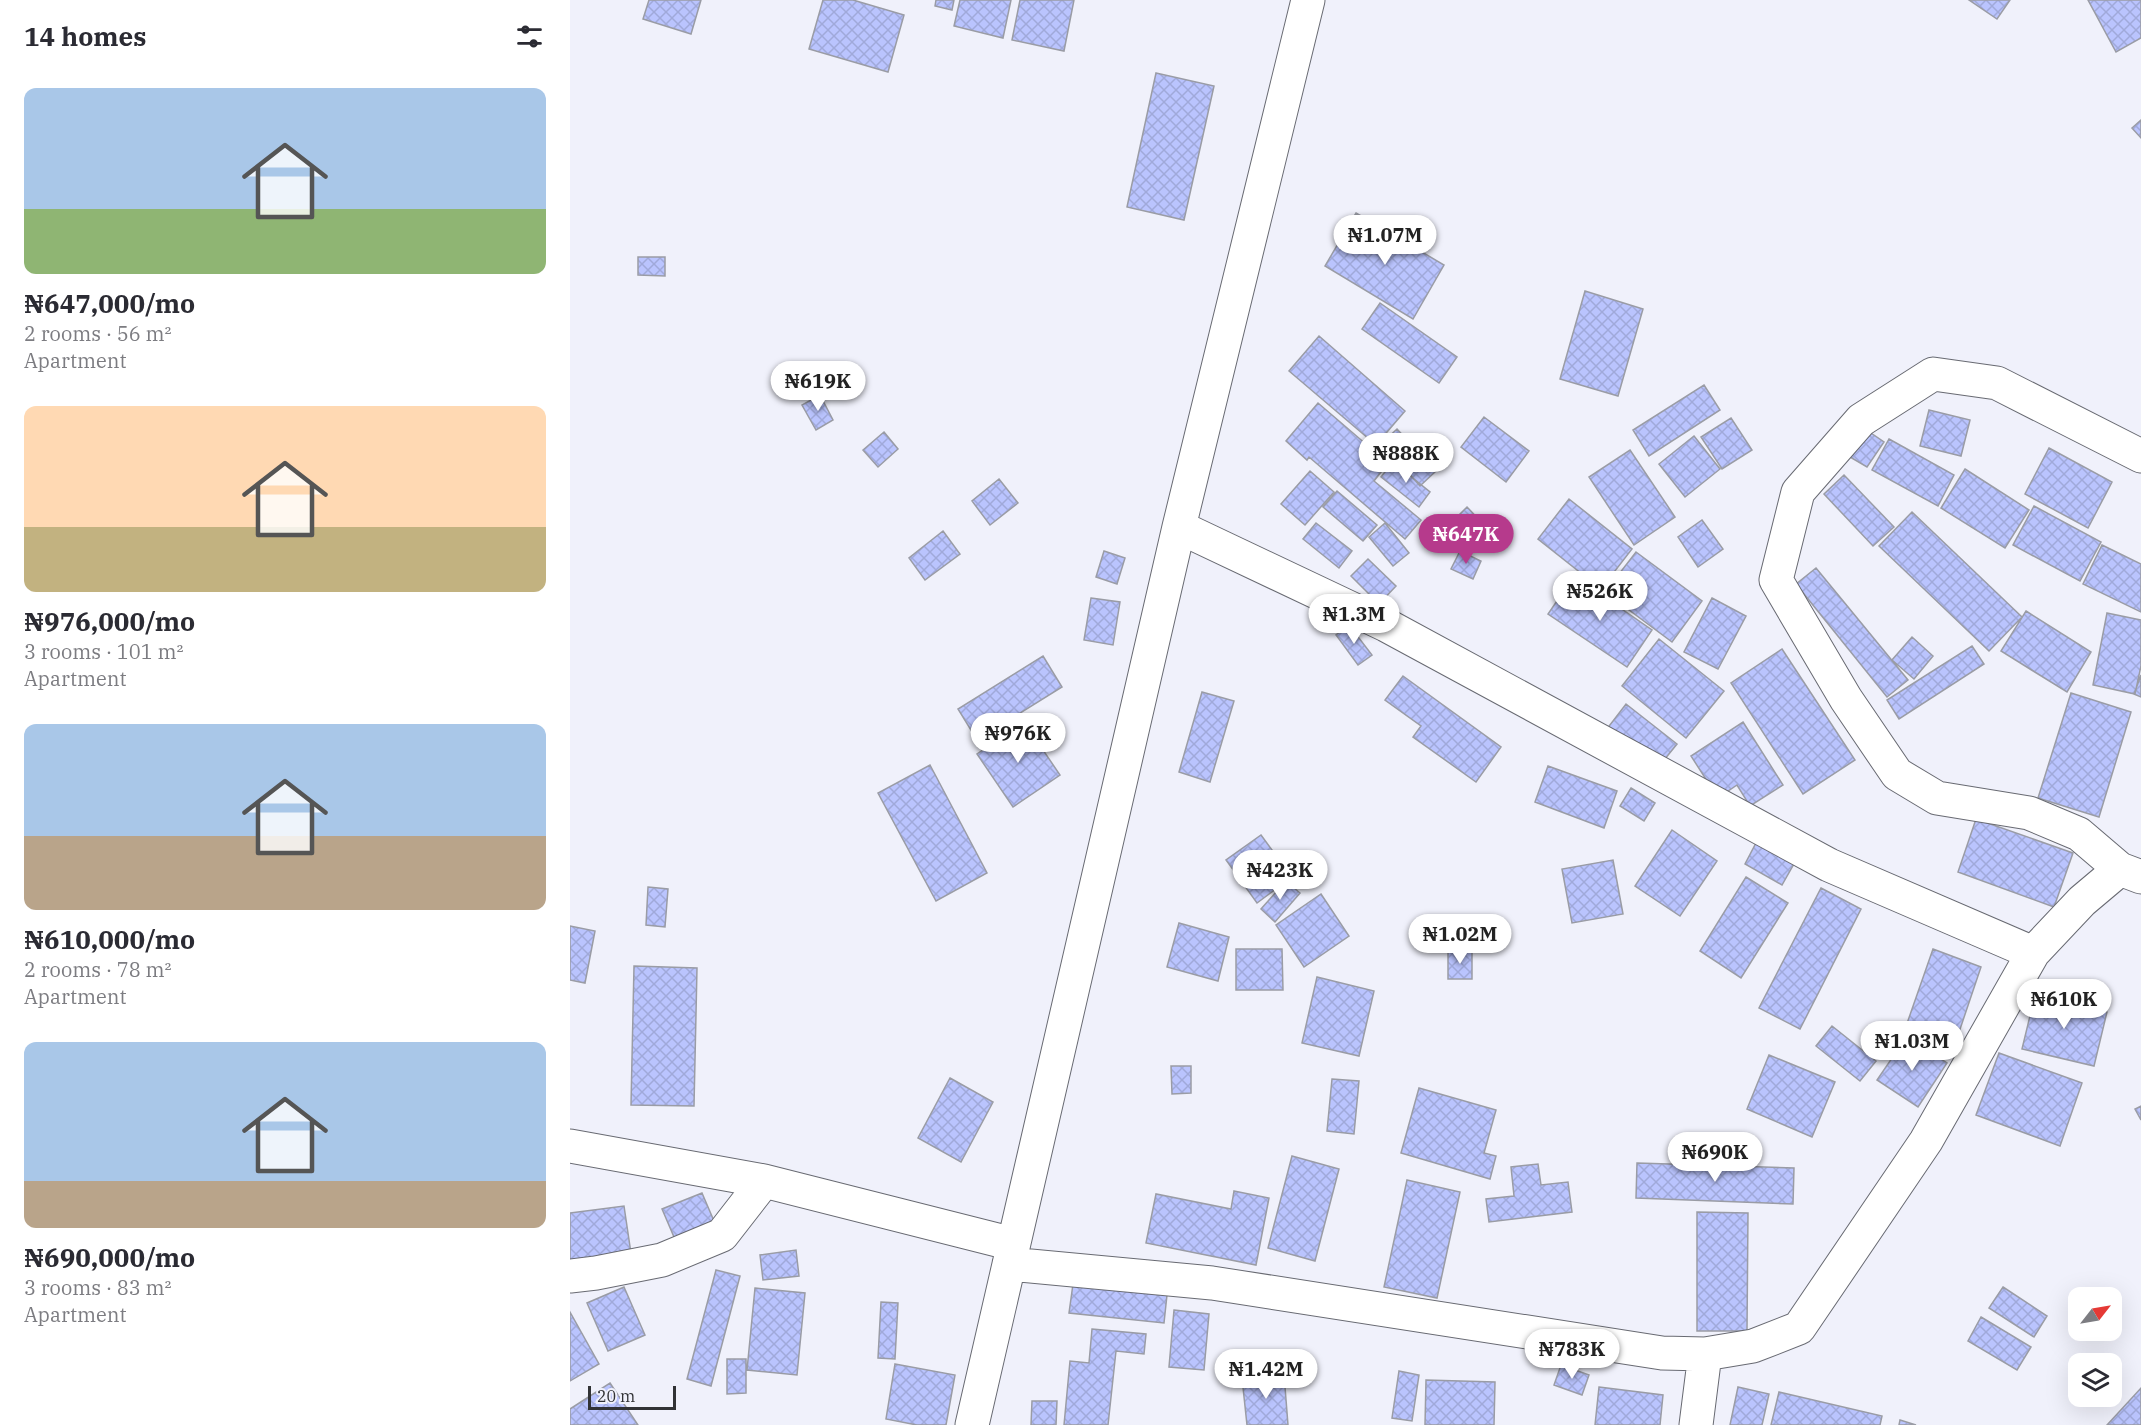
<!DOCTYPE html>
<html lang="en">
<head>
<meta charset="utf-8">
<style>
  :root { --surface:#fff; --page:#f2f2f3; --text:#2b2b33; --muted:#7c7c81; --accent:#b63a8c }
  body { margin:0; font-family:"IBM Plex Serif",serif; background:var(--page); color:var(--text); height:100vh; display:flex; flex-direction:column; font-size:22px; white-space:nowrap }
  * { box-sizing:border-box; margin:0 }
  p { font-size:20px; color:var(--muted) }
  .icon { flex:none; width:33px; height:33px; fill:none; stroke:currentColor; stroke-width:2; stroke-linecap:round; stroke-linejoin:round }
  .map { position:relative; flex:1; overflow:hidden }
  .sheet { display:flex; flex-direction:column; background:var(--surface); width:570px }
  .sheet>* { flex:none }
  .needle { width:39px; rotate:59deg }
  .tools { position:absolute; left:1498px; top:1287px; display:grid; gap:12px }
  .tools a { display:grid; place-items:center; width:54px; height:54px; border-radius:12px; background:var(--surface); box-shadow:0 6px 24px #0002; font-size:30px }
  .scale { position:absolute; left:18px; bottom:15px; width:88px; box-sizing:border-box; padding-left:6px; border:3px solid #313235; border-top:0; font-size:16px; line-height:21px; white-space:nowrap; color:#313235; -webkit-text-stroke:4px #f0f1fb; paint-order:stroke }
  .price { position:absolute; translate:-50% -51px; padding:0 14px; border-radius:21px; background:#fff; color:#222; font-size:20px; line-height:39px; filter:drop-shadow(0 2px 3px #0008) }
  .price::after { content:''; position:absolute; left:50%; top:36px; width:18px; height:14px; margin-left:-9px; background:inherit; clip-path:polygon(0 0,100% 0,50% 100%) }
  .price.active { background:var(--accent); color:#fff }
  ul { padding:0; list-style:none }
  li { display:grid; align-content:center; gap:12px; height:318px; padding:0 24px }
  li span { display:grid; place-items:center; height:186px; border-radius:12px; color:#555 }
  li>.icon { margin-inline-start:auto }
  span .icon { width:108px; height:108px; fill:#fffc; stroke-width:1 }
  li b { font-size:26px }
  h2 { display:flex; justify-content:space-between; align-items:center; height:72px; padding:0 24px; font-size:26px }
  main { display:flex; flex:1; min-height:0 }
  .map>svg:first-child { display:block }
  .building { fill:url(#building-cross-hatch); stroke:#9a9ca5; stroke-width:1.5 }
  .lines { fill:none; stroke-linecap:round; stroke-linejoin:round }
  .minor-casing { stroke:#686a72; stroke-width:35 }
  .minor { stroke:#fff; stroke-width:33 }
</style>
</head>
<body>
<main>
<section class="sheet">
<h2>14 homes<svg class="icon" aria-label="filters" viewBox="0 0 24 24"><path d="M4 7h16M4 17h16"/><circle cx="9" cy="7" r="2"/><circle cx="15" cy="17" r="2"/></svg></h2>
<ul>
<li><span style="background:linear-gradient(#a9c7e8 65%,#8fb573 0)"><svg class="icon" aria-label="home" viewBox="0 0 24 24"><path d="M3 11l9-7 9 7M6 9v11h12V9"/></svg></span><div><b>₦647,000/mo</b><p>2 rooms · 56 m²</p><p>Apartment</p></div></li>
<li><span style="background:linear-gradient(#ffd9b3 65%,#c2b280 0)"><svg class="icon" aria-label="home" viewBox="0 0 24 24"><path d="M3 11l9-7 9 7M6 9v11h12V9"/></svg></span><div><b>₦976,000/mo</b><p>3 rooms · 101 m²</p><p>Apartment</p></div></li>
<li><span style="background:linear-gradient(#a9c7e8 60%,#b9a48a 0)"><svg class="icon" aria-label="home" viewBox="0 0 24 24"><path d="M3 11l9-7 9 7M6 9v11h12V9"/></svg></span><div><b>₦610,000/mo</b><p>2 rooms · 78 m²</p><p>Apartment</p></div></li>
<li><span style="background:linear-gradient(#a9c7e8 75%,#b9a48a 0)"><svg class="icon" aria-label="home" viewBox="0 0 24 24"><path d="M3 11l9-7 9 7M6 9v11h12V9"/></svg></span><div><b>₦690,000/mo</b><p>3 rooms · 83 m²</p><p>Apartment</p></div></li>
</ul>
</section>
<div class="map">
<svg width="1571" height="1425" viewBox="0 0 1571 1425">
  <defs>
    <pattern id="building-cross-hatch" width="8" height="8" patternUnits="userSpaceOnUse" patternTransform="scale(1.5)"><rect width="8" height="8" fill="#bac4fe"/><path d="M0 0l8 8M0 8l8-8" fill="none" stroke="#a0a9da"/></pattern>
  </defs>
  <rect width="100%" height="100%" fill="#f0f1fb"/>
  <path class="building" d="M79,0H131L121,34L73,19Z
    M253,0H283L334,15L318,72L239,49Z
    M366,0H384L382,10L365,6Z
    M390,0H441L433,38L384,26Z
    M450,0H504L494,51L442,40Z
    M1399,0H1440L1427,19Z
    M1518,0H1571V38L1546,52Z
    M586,73L644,86L614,220L557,207Z
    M1571,120V138L1562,128Z
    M786,213L874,265L843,319L755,266Z
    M68,257H95V276L68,275Z
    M1015,291L1073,309L1048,396L990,379Z
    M810,303L887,357L869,383L792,329Z
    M749,336L835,411L806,445L719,371Z
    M1134,385L1150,410L1079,456L1063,430Z
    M250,395L263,420L246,430L232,405Z
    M748,403L818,463L804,481L851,520L835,539L739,457L737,460L716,441Z
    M1359,410L1400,420L1391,456L1350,446Z
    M914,417L959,451L936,482L891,447Z
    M1161,418L1182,450L1152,469L1131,437Z
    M827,429L866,471L850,486L812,443Z
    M1298,431L1314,442L1297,467L1280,457Z
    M314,432L328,449L308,467L293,450Z
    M1124,436L1150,469L1115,497L1089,464Z
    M1319,439L1384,475L1368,506L1302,470Z
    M1479,448L1542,482L1518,528L1455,494Z
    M1060,450L1105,517L1064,545L1019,477Z
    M823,462L860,492L849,507L811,477Z
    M1395,469L1459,510L1435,548L1371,508Z
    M740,471L764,492L735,525L711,504Z
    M1274,475L1324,527L1303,546L1254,494Z
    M429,479L448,503L420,525L402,501Z
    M767,491L807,525L793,541L753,507Z
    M999,499L1062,549L1031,589L968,539Z
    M1464,506L1531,542L1510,581L1443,545Z
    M897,507L918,529L900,547L879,525Z
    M1342,512L1452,617L1419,651L1309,546Z
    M1132,520L1153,549L1128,567L1108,537Z
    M746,523L782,551L769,568L733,539Z
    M815,523L839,553L823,566L799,537Z
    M373,531L390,554L355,580L339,558Z
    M1532,545L1571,564V612L1513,584Z
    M534,551L555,558L547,584L526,577Z
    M890,551L911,561L903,579L881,569Z
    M1066,552L1132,601L1102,642L1035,592Z
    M798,559L826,586L809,604L781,576Z
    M1246,568L1338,680L1317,697L1226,584Z
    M1004,576L1082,630L1057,667L978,614Z
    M521,598L550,602L543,645L514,640Z
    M1142,598L1176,616L1148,669L1114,652Z
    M1456,611L1521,652L1497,692L1431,651Z
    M1537,613L1571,620V666L1565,694L1523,685Z
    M779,625L802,655L788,665L766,635Z
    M1342,637L1363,656L1344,679L1322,660Z
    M1089,639L1154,691L1116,738L1052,686Z
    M1402,646L1414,664L1329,719L1317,700Z
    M1212,649L1285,760L1233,794L1161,683Z
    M473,656L492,687L407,740L388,709Z
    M1571,675V697L1564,694Z
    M833,676L931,747L906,782L843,737L851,726L815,700Z
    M632,692L664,701L640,782L609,772Z
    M1501,693L1561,712L1529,817L1468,798Z
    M1056,704L1107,744L1086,770L1036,730Z
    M454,722L490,775L443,807L407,754Z
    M1173,722L1213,785L1180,806L1167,785L1148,798L1121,756Z
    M360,765L417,873L366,901L308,793Z
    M978,766L1047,791L1034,828L965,802Z
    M1061,788L1085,803L1074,821L1050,806Z
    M1406,819L1503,853L1484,907L1388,872Z
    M1102,830L1147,861L1110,916L1065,886Z
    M691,835L722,877L687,903L656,860Z
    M1187,841L1225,862L1212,885L1175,864Z
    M1043,860L1053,914L1002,923L992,869Z
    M1176,877L1218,903L1171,978L1130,951Z
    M716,881L730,893L705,922L691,909Z
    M78,887L98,889L95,927L76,925Z
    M1251,888L1291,909L1230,1029L1189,1008Z
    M751,894L779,936L734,967L706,925Z
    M609,923L659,937L648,981L597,967Z
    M0,926L25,931L15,983L0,980Z
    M666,949H712L713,990H666Z
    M1363,949L1411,967L1383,1050L1334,1032Z
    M902,951V979H878V952Z
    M64,966L127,968L124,1106L61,1105Z
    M747,977L804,991L789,1056L732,1043Z
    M1465,995L1537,1012L1524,1066L1452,1049Z
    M1262,1026L1306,1061L1290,1081L1246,1046Z
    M1337,1036L1377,1063L1348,1107L1307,1080Z
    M1429,1053L1512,1083L1490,1146L1406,1115Z
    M1199,1055L1265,1082L1242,1137L1177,1109Z
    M601,1066H621V1093L602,1094Z
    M380,1078L423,1102L391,1162L348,1138Z
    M762,1079L789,1081L784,1134L757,1131Z
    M849,1088L926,1110L914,1153L926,1156L920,1179L831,1153Z
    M1571,1106V1120L1565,1109Z
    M722,1156L769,1169L745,1261L698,1248Z
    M1067,1163L1224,1168L1223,1204L1066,1198Z
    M968,1164L971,1185L998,1182L1002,1212L919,1222L916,1199L944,1196L941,1167Z
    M837,1180L890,1192L867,1298L814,1287Z
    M664,1191L699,1198L686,1265L576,1243L586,1194L661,1209Z
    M132,1193L147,1228L107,1244L92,1209Z
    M54,1206L62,1260L0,1268V1213Z
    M1127,1212L1178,1213L1177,1331H1127Z
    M226,1250L229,1276L193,1280L190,1255Z
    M146,1270L170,1276L141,1386L117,1379Z
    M503,1284L597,1295L594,1323L499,1313Z
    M54,1287L75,1335L38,1351L17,1303Z
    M1433,1287L1477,1316L1464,1337L1419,1308Z
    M185,1288L235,1293L227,1375L177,1370Z
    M311,1302L328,1303L325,1359L308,1358Z
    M604,1310L639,1314L634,1370L599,1367Z
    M0,1312L29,1364L0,1381Z
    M1411,1317L1461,1347L1447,1370L1398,1341Z
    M522,1329L576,1334L574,1354L546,1351L538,1425H494L500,1361L519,1363Z
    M157,1359H176V1393L157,1394Z
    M325,1364L385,1375L376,1425H347L316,1419Z
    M991,1365L1019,1375L1012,1395L984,1385Z
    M829,1371L849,1375L842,1421L822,1418Z
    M714,1374L718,1425H677L672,1378Z
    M856,1380L925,1382L924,1425H855Z
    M40,1383L68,1425H0V1409Z
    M1029,1387L1093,1395L1090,1425H1025Z
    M1168,1387L1199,1394L1192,1425H1160Z
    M1571,1388V1425H1537Z
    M1209,1392L1312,1416L1310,1425H1201Z
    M462,1401H487L486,1425H461Z
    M1330,1420L1346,1425H1329Z"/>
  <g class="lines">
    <g class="minor-casing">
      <path id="minor" d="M609,527L816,625L1259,865L1463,953
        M1550,869L1509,834L1459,813L1367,798L1327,774L1276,699L1206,580L1228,492L1291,420L1363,374L1427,383L1571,456
        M0,1146L194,1181L443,1244
        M439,1264L642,1283L1092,1353L1135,1354L1183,1346L1229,1328L1356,1141L1463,953L1512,901L1550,869L1571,877
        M0,1276L26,1273L92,1260L152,1235L194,1181
        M402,1425L609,527L738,0
        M1126,1425L1135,1354"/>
    </g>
    <use href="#minor" class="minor"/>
  </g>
</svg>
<div class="tools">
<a><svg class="needle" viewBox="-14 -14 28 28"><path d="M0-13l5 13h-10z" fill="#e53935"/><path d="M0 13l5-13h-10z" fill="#7c7c81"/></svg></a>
<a><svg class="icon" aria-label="layers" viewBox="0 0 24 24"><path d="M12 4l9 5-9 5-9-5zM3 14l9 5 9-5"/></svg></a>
</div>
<div class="scale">20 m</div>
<b class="price" style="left:815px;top:266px">₦1.07M</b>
<b class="price" style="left:248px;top:412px">₦619K</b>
<b class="price" style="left:836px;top:484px">₦888K</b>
<b class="price active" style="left:896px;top:565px">₦647K</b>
<b class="price" style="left:1030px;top:622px">₦526K</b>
<b class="price" style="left:784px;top:645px">₦1.3M</b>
<b class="price" style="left:448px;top:764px">₦976K</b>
<b class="price" style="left:710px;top:901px">₦423K</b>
<b class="price" style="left:890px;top:965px">₦1.02M</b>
<b class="price" style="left:1494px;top:1030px">₦610K</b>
<b class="price" style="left:1342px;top:1072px">₦1.03M</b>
<b class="price" style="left:1145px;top:1183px">₦690K</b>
<b class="price" style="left:1002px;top:1380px">₦783K</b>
<b class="price" style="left:696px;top:1400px">₦1.42M</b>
</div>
</main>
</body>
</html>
